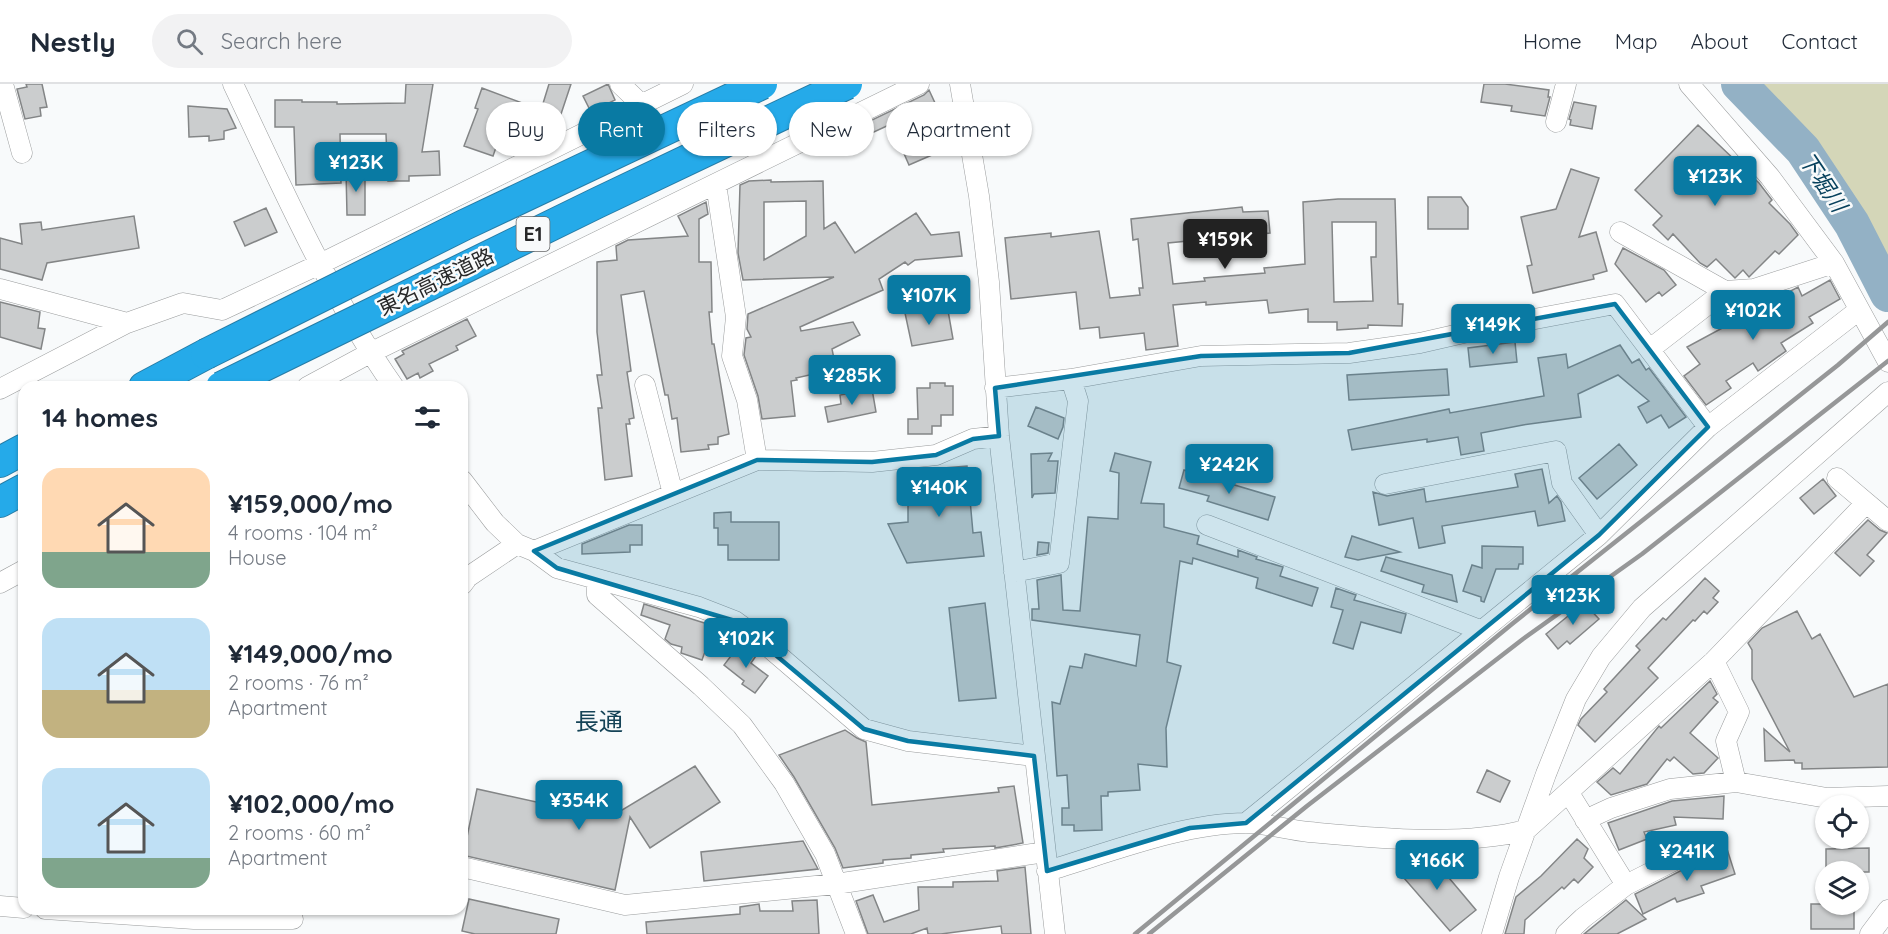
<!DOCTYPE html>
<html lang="en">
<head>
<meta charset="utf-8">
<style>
  :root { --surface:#fff; --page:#f2f2f3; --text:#1f2937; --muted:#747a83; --line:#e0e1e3; --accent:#097aa3 }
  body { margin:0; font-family:Quicksand,"Noto Sans JP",sans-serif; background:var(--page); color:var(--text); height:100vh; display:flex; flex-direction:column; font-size:22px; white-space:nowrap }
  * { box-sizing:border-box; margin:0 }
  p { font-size:20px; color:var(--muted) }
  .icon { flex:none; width:33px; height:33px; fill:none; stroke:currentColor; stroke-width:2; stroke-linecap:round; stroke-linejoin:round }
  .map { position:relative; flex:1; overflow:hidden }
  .details { position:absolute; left:18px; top:297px; width:450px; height:534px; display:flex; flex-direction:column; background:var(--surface); border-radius:18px; box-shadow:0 2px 4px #0004 }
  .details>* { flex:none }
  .hud { position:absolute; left:486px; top:18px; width:570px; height:54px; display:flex; gap:12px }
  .controls { position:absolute; left:1815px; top:711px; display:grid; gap:12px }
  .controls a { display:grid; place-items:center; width:54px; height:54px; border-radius:50%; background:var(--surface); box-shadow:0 2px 4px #0004; font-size:30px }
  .price { position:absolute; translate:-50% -51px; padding:0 14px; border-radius:6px; background:var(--accent); color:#fff; font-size:20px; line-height:39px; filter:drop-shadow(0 2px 3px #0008) }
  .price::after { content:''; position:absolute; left:50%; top:36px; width:18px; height:14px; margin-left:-9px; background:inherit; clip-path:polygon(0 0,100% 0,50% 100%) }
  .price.current { background:#222; color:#fff }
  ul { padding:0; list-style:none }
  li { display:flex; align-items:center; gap:18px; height:150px; padding:0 24px }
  li span { display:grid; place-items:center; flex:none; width:168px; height:120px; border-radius:18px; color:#555 }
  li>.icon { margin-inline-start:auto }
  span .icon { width:72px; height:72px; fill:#fffc; stroke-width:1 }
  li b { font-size:26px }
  h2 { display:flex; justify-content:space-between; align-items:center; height:72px; padding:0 24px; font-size:26px }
  .tag { padding:0 21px; border-radius:27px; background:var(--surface); box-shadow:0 2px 4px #0004; font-size:21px; line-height:54px }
  .tag.current { background:var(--accent); color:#fff }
  header { display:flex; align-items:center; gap:36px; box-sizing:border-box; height:84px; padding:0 30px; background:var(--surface); border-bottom:2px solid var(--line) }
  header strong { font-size:28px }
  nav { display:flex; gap:33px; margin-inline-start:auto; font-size:21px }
  .search { width:420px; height:54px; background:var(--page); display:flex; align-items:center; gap:15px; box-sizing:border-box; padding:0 21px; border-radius:33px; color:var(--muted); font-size:22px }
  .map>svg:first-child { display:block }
  .green { fill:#d4d6b8 }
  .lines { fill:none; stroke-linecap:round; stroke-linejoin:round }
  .river { stroke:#93b1c5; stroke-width:36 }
  .building { fill:#cbcdce; stroke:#838586; stroke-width:1.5; fill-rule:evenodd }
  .minor-casing { stroke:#9a9c9d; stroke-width:21 }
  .highway-casing { stroke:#267ca6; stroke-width:32 }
  .minor { stroke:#fff; stroke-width:20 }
  .highway { stroke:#25aae9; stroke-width:30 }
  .rail { stroke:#969798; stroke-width:4.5 }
  .highway-bridge-casing { stroke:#267ca6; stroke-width:32; stroke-linecap:butt }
  .highway-bridge { stroke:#25aae9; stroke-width:30 }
  .marked { fill:#097aa3; fill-opacity:0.2; stroke:#097aa3; stroke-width:4.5; stroke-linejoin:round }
  .labels { text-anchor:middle; stroke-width:5; stroke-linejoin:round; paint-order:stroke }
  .shield { fill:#f8fafb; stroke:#666768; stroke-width:1.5 }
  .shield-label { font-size:20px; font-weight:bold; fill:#272829 }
  .street-label { font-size:21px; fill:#272829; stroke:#f8fafb }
  .water-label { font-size:22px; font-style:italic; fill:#07415d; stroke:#f8fafb }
  .quarter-label { font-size:24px; fill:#154357; stroke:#f8fafb }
</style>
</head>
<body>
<header>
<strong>Nestly</strong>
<div class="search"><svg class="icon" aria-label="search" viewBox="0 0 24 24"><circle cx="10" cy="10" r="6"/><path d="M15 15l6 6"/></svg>Search here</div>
<nav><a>Home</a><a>Map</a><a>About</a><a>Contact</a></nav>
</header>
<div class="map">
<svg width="1888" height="850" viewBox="0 0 1888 850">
  <rect width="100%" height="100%" fill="#f8fafb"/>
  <path class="green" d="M1747,0H1888V186L1818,68Z"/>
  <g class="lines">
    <path class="river" d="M1739,0L1803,66L1852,140L1888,210"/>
  </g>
  <path class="building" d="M26,0H42L47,23L40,24L41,32L25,35L17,5L27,3Z
    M406,0H433L422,68L439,67L440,91L409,92V97H388L386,50H340L341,99L296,101L294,43H275V16H302V18H337V20L405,19Z
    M549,0H571L555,48L507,32L493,72L464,62L478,25L475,24L482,4L541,26Z
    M608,0L615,16L591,28L583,12Z
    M1484,0H1505L1549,6L1548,13H1550L1545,32L1511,27L1512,22L1481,18Z
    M929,6L935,19L929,22L948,64L909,81L891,40L848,60L843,50L924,11Z
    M1574,18L1596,22L1592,45L1570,41L1571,36L1569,35Z
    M188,22L227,25L236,44L224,47V55L209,57V52L189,53Z
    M1698,41L1759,99L1772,116L1769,119L1790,140L1798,151L1779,170L1775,167L1749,193L1743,186L1735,194L1716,175L1707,183L1700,179L1673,150L1668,156L1653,141L1662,132L1635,106Z
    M1571,85L1599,94L1579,153L1596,148L1607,187L1593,191L1594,195L1533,209L1527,182L1532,181L1521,133L1556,125Z
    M346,87H365V131H347Z
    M771,96V98L823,97L824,145L835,138L855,169L916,129L931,151L959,148L962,172L915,176L908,181L905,178L879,195L883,206L800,243L801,247L853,238L860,251L832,265L836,285L796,294L797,296L791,297L795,332L762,335L758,312L744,271L746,254L751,253L747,245L748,230L834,193L743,196L738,169L740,101L749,97ZM806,117V152L764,176V118Z
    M1428,113H1461L1468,123V145H1428Z
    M1338,115H1395L1398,220H1403L1402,242L1368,241V244L1337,246V238H1308V225L1269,229L1267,216L1206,221V218L1173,221L1178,262L1146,266L1144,249L1100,254L1099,243L1080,245L1076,208L1011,215L1005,154L1051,149V153L1099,147L1110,214L1140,211L1139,204H1143L1138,155L1133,156L1131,135L1242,123L1243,128L1268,127L1270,149L1168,159L1173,200L1205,197L1204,194L1265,189L1264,184L1305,180L1303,118ZM1332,138H1376V173H1371L1373,217L1334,218Z
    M706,118L708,130L699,135V178H711L712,228H709L712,260H714L729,350L718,353V360L708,361L709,365L681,368L677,334L672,335L668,311H665L644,207L621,211L631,287L627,288L634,334L629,335L630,340H626L632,392L605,396L598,324H602L597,291H602L597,248V178L617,176L616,162L628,156L688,152L678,132Z
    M266,124L277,148L245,162L234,138Z
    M134,132L139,164L47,179L42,196L0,185V154L22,160L20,140L41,138L42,146Z
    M1623,164L1664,186L1676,201L1662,212L1659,208L1646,218L1615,180Z
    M1830,196L1840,215L1809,233L1813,239L1781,259L1786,267L1758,287L1753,279L1726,297L1731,304L1706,321L1684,292L1700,280L1687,263L1739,235L1750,249L1779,231L1772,217L1798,203L1802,212Z
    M0,218L40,228L38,244L45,245L41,265L0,253Z
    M947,221L953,255L912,262L905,229Z
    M467,235L476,252L456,262L458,266L429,280L433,287L420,294L418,289L407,295L395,275L404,270L402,267Z
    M1515,258L1517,278L1470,283L1468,264Z
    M1620,261L1632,279L1639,275L1646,286L1649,284L1686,333L1669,344L1661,331L1647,339L1638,323L1649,317L1618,291L1578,310L1581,333L1523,341L1481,349L1484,367L1461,371L1458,353L1427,358V355L1352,366L1348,346L1449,325L1450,329L1544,312L1538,274L1566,270L1568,284Z
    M1447,285L1449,311L1349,316L1347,291Z
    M930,299H945V302H953V331H941V342H932V350H908V335H918L917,304H930Z
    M872,305L876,328L828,338L825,323L841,320L840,311Z
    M1036,323L1064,334L1063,343L1058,355L1028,342Z
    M1619,360L1637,381L1597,415L1579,394Z
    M1052,369L1048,377H1058L1055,409L1034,410L1032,414L1031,370Z
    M1115,369L1151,378L1141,419L1164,420V443L1199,452L1197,460L1238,473V466L1257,473L1256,475L1283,483L1280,492L1318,504L1312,522L1256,504L1258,494L1193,474L1192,480L1180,477L1167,578L1181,582L1166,644L1167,683L1138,680L1140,706L1108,708V712H1101L1102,746L1074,747V741H1062V724H1069L1067,691L1057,692L1052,618L1060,620L1070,582L1082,584L1085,570L1136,582L1140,551L1032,536V525H1039L1037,496L1061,491L1063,526L1080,527L1088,433L1118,435L1119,389L1110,387Z
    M967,382L973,449L981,448L984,472L907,479L888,440L908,438V391L932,390V385Z
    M1542,385L1549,419L1557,412L1561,418L1565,437L1538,442L1535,427L1442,442L1445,459L1419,464L1413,434L1379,441L1373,408L1387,412L1424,405L1426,418L1518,403L1515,390Z
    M1184,386L1275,413L1268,436L1207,417L1209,412L1179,404Z
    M1823,395L1836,412L1814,430L1800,414Z
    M731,428V438H779V476H728V461H718V444H714V429Z
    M1868,436L1880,446L1887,449L1867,471L1874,477L1860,492L1835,469Z
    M629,441H642V461H630V468L582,470V460Z
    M1352,452L1400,468L1358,476L1345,473Z
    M1038,458L1049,459L1048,469L1037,471Z
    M1482,462L1523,463V480H1519L1518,485H1496L1484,518L1481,517V513L1463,507L1472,481L1482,484Z
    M1386,473L1452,491L1457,518L1422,508L1424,501L1381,487Z
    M1705,494L1719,507L1713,514L1718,518L1707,530L1704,527L1695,537L1693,536L1648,584L1658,594L1595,658L1578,641L1581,635L1607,608L1604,605L1640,566L1636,562L1663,534L1666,536Z
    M1336,504L1356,511L1354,516L1406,530L1401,549L1361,538L1353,565L1333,559L1343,526L1331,523Z
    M985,519L996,614L959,617L949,524Z
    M1584,519L1599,535L1570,560L1567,557L1558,565L1546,550Z
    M644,520L714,542L702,576L681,569L682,563L671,560L665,555L670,541L641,531Z
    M1797,527L1812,555L1820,550L1854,613L1888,600V683L1802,685V679H1795L1794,676L1765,677L1764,645L1790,668L1752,595V566L1748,559L1762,544Z
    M740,560L756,572L751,579L768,592L755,609L742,600L744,597L724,581Z
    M1710,597L1717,610L1713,614L1718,618L1690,649L1718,674L1704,689L1693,690L1674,673L1670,677L1667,675L1647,700L1611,711L1597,698L1613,684L1620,690L1659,642L1661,644Z
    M845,646L857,654L866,658L872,721L999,708L998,704L1014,702L1023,759L995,764V762L943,765L944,768L911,771V774L883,776V779L843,784L835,764L794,693L779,671Z
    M695,682L720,718L650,764L630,733L615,806L462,771V751L467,753L477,705L609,734Z
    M1487,686L1510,697L1500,718L1477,708Z
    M1724,712L1723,735L1674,733L1676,741L1644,748L1647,755L1619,766L1608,739L1672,717Z
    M1577,755L1588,765L1584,774L1593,783L1578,799L1574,795L1564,805L1562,803L1525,836L1524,850H1505L1516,813L1541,792Z
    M803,757L818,785L704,797L701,768Z
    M1869,764V788H1826V765Z
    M1727,765L1735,790L1701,802L1704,809L1677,818L1675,814L1643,830L1635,810L1702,776L1707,771Z
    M1428,769L1476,826L1450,847L1397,786Z
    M1025,783L1031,850H1002L1001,842L941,850H928L927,844L911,850H868L856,817L873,811L884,838L919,826L918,803H953V798L998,797L997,787Z
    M469,815L559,835L556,850H475L462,847Z
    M817,816L819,850H647L646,838L740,830V823L759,820L760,827H793L792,817Z
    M1626,816L1646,835L1617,850H1584Z
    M1811,820H1854V845H1811Z"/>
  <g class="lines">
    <g class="minor-casing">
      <path id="minor" d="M3,0L22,69
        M233,0C282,103 328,209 394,303
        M620,0L641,20
        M960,0L979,112L989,198L999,352L1055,850
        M1689,0L1770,93L1834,179L1888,278
        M1556,38L1566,0
        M716,100L736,233L732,272L747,316L757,376
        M1620,148L1725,207L1754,205L1834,179
        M0,205L127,239
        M1650,265L1725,207
        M645,301L673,410
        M307,303L370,269L919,0
        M995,304L1071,295L1201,272L1349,269L1420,259L1481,245L1615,220L1708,343
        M0,305L127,239L183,219L222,226L320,180L683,0
        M1837,394L1888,437
        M462,396L495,439L517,460L534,467L557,484L699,523L735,537L757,553L864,645L908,657L1034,672
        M1385,400L1556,367L1562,399L1599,451
        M1207,441L1480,546
        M534,467L757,376L872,378L936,371L973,355L999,352
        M1014,488L1059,479L1078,317L1071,295
        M596,495L597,511L701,602L742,641L784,699L825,770L856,850
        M0,499L24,486
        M462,501L468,493L517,460
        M1714,577L1739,628L1726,657L1736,698
        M1569,709L1626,801
        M1585,736L1611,724L1670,705L1736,698L1827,714L1888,712
        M1246,739L1599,451L1708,343L1859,226
        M462,783L625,821L836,800L1045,768
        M1047,787C1108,769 1183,739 1246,739C1266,739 1288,746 1309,748C1375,754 1461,763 1526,746L1714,577L1866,419
        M0,822L24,824
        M45,825L194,835H293
        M1492,850L1509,793L1546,690L1576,615L1601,573L1642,524L1888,308
        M1566,850L1583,834L1626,801L1697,765
        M1870,850L1888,826"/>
    </g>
    <g class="highway-casing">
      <path id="highway" d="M144,303L206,270
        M0,378L24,365
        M0,418L24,405"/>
    </g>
    <use href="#minor" class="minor"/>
    <use href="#highway" class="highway"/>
    <path class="rail" d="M1135,850L1512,540L1838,281L1888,238
      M1149,850L1307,722L1523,555L1642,470L1888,277"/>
    <g class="highway-bridge-casing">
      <path id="highway-bridge" d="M206,270L464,141L762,0
        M221,303L597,119L847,0"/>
    </g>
    <use href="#highway-bridge" class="highway-bridge"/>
  </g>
  <path class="marked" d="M1615,220L1708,343L1599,451L1246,739L1190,744L1047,787L1034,672L908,657L864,645L735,537L557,484L534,467L757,376L872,378L936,371L973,355L999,352L995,304L1201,272L1349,269Z"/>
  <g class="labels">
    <rect class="shield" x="516.5" y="133" width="33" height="34" rx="4.5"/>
    <g class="shield-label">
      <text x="533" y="157">E1</text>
    </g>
    <g class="street-label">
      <text transform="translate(436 198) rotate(-26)" y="7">東名高速道路</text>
    </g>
    <g class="water-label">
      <text transform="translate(1823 98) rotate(56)" y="8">下堀川</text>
    </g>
    <g class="quarter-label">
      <text x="599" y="646">長通</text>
    </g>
  </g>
</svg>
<div class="controls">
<a><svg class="icon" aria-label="locate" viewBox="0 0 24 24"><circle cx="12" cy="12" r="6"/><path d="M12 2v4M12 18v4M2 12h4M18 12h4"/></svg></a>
<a><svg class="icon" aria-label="layers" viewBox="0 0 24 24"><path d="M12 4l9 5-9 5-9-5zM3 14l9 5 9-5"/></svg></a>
</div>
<b class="price" style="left:356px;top:109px">¥123K</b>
<b class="price" style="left:1715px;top:123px">¥123K</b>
<b class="price current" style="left:1225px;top:186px">¥159K</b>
<b class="price" style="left:929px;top:242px">¥107K</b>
<b class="price" style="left:1753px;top:257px">¥102K</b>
<b class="price" style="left:1493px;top:271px">¥149K</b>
<b class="price" style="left:852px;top:322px">¥285K</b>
<b class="price" style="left:1229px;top:411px">¥242K</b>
<b class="price" style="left:939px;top:434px">¥140K</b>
<b class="price" style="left:1573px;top:542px">¥123K</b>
<b class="price" style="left:746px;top:585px">¥102K</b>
<b class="price" style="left:579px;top:747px">¥354K</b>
<b class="price" style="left:1687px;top:798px">¥241K</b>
<b class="price" style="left:1437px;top:807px">¥166K</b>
<div class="hud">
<a class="tag">Buy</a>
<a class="tag current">Rent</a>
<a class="tag">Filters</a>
<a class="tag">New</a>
<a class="tag">Apartment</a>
</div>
<section class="details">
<h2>14 homes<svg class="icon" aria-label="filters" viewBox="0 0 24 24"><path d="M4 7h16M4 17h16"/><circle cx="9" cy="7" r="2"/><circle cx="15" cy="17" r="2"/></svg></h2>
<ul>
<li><span style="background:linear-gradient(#ffd9b3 70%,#7fa58c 0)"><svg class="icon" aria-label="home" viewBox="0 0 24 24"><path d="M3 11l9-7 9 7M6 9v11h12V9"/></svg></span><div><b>¥159,000/mo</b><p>4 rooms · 104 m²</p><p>House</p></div></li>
<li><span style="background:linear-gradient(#bfe0f5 60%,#c2b280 0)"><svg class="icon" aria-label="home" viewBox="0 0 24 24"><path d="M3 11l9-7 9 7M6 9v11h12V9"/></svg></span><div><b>¥149,000/mo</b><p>2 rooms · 76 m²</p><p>Apartment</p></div></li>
<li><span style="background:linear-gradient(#bfe0f5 75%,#7fa58c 0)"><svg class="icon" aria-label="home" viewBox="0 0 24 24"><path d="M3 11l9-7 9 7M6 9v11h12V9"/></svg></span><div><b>¥102,000/mo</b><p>2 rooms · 60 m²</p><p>Apartment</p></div></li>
</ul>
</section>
</div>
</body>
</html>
